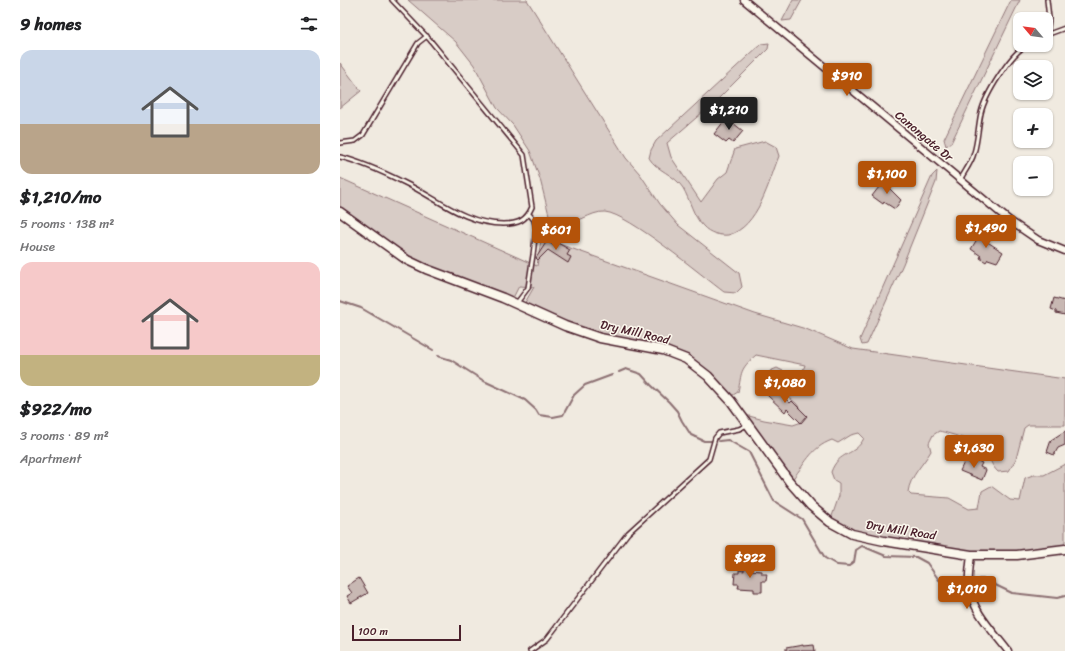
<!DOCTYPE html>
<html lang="en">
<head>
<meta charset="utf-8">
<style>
  :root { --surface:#fff; --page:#f6f6f6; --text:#202124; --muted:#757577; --accent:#b45309 }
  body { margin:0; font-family:Sriracha,sans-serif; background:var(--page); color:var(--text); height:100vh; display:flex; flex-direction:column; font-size:15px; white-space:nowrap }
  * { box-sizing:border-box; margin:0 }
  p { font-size:13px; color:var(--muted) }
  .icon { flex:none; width:22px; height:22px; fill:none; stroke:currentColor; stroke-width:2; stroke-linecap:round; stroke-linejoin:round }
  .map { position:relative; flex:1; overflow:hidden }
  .side { display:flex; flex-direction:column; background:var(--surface); width:340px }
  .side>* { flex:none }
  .needle { width:26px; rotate:299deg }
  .controls { position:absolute; left:673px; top:12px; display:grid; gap:8px }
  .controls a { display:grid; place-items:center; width:40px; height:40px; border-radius:8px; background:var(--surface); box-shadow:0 1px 3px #0004; font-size:20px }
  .scale { position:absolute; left:12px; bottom:10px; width:109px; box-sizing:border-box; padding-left:4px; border:2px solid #4a1f2b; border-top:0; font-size:11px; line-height:14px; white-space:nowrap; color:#4a1f2b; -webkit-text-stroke:3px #fbf7ec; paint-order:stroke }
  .price { position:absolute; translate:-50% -34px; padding:0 9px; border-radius:4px; background:var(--accent); color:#fff; font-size:13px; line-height:26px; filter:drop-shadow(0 1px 2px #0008) }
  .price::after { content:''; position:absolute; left:50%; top:24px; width:12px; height:9px; margin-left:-6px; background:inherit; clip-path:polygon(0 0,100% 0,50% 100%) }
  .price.active { background:#222; color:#fff }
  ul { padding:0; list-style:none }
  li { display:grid; align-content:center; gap:8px; height:212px; padding:0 20px }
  li span { display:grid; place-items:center; height:124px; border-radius:12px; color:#555 }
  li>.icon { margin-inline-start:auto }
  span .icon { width:72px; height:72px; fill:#fffc; stroke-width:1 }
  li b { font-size:17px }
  h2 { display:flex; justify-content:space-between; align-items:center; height:48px; padding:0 20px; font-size:17px }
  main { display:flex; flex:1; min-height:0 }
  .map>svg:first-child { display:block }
  .green { fill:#d8ccc6; stroke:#917678 }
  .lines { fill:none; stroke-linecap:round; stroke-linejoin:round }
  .stream { stroke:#8c6f72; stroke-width:2 }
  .building { fill:#c8b8b3; stroke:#4a1f2b }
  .lane-casing { stroke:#4a1f2b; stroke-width:6 }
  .street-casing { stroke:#4a1f2b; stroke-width:9 }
  .secondary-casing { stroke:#4a1f2b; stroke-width:11 }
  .lane { stroke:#fbf7ec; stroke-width:3 }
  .street { stroke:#fbf7ec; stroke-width:6 }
  .secondary { stroke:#fbf7ec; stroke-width:8 }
  .labels { text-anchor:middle; stroke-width:3; stroke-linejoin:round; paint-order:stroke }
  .street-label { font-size:12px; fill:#4a1f2b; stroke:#fbf7ec }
</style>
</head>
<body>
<main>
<section class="side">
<h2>9 homes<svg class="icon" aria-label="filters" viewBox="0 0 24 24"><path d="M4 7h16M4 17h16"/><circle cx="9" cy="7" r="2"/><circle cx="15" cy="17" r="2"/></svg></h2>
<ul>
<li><span style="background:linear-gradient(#c9d6e8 60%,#b9a48a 0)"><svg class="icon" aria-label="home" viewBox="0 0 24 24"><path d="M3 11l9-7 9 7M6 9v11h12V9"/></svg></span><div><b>$1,210/mo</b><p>5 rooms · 138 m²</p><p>House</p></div></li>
<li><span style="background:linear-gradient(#f6c9c9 75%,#c2b280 0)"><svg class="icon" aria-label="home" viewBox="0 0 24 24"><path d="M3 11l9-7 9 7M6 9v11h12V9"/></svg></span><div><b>$922/mo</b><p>3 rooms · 89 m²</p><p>Apartment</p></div></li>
</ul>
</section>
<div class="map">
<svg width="725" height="651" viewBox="0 0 725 651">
  <rect width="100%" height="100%" fill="#f0eae0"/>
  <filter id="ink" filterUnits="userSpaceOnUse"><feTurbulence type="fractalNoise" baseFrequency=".025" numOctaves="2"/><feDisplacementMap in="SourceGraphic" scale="8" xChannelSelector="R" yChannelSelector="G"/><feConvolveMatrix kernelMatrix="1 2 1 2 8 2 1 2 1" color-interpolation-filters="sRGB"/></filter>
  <g filter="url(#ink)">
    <path class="green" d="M68,0H187L286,158L300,174L320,204L338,225L399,273L402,287L396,293L384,292C361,275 289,214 265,212C250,211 236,226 221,223C217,223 213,220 210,219L200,179L190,151L173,125L157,108L134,65L116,42Z
      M453,0H462L451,20L442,21Z
      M671,0H680L611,143L606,146L604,139Z
      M429,43L428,49L378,99L327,143L331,157L361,202L378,179L387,172L395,149L425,141L436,147L439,156C429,181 418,228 388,235C380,236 369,233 363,226C353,216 350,200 343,188C334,174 317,171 309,158L311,150L316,141L421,44Z
      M0,63L21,91L0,108Z
      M597,171L596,182L563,264L527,344L522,345L520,339L592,176Z
      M0,178L197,266L201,240H208L415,314L466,329L513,349L725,379V425H688L684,428L676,459L669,471L658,472C650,464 652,461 647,454C640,442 612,434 599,431L593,435L589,443L591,451C583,465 570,476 568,492L571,495L609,498L629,509L639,508L642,491L651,486L670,500L680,501L685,478L693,475H704L725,464V549L631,555L544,541L490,522L499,496V483L494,480L491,472C499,450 515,457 524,438L519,433L511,435L498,443L492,440C470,448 465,465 450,482L398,411L409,416L424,420L453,425L462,422L465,416L456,403L428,382L430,371L437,368L447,373H462L465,365L416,355C399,370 402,372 398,392L388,398L347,360L260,338L183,306L194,287L179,286L173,298L87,266L54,248L0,206Z"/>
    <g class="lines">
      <path class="stream" d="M0,301L21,308L93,350
        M98,356L111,360L144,381L185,400L196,410L199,415L213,417L223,415L234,395L245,385L272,375
        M279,372L286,369L301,374L311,385L329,402L337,411L342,421L351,435L364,441H371
        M379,441L388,440L409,452L434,501L462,519L485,558L497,565L509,566L514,562L516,550L522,546L546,556L576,557L587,563L599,580L619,579
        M639,579H643L672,593L717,598L725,596"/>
    </g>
    <path class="building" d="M388,116L395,121L393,123L403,131L393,143L389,140L386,143L374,134Z
      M546,178L553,183L549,188L561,200L555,209L544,202L543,204L532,196Z
      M642,231L650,236L646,241L663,252L657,262L648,259L646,262L640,258L641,256L631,249Z
      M207,241L214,246L216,242L230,250L227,255L231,257L228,263L208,250L198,260L196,258Z
      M714,298L725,301V315L716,313V311L711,309Z
      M432,385L450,403L452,401L467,416L461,423L447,409L445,412L428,396L425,391Z
      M725,431V445L718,448L714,455L707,452L711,440Z
      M633,459L642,463L640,467L646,470L642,480L620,471L625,460L631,463Z
      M404,567H410V570L422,571V574H427L426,581H422V592H414V589L398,588L399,584H394L395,573H399V570L404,571Z
      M19,578L28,593L11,603L7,596L12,593L7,586Z
      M463,645V646L474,645L475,651H446V648Z"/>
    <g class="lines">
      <g class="lane-casing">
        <path id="lane" d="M706,35L725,28
          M707,35L709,18L707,0
          M0,143L15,141L23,135L78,43L87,36
          M0,157C22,162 45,173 65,183C98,199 125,224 163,224C178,224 186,221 192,207L184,155L90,40L52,0
          M620,180C625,171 632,162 634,153C638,140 638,126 641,113C645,95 671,53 687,45
          M176,304L188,288L193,255L196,229L194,220L189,214
          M190,651L207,639L288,533L369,459L375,438L379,433L399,429L407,425"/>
      </g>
      <g class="street-casing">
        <path id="street" d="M404,0L670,221L698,240L725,251
          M631,555C630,565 628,575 629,586C632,611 653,631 668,651"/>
      </g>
      <g class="secondary-casing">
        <path id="secondary" d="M0,212L67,260L86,269L163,298L225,326L260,338L323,350L346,359L368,376L391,401L449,481L471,506L490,522L512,534L544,541L631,555H677L725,549"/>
      </g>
      <use href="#lane" class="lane"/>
      <use href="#street" class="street"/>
      <use href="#secondary" class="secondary"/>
    </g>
  </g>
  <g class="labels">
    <g class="street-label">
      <text transform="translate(584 136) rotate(40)" y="4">Canongate Dr</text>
      <text transform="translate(295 332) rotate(13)" y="4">Dry Mill Road</text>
      <text transform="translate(561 530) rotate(9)" y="4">Dry Mill Road</text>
    </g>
  </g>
</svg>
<div class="controls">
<a><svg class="needle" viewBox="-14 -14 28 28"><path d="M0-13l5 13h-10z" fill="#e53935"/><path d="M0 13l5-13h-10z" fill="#757577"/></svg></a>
<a><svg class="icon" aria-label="layers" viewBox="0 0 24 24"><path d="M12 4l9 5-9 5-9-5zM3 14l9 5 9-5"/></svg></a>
<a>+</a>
<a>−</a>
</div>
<div class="scale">100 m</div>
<b class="price" style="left:507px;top:97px">$910</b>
<b class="price active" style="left:389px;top:131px">$1,210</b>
<b class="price" style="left:547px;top:195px">$1,100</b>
<b class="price" style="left:646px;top:249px">$1,490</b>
<b class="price" style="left:216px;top:251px">$601</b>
<b class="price" style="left:445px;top:404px">$1,080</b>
<b class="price" style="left:634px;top:469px">$1,630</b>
<b class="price" style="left:410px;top:579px">$922</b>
<b class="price" style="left:627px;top:610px">$1,010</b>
</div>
</main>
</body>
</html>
